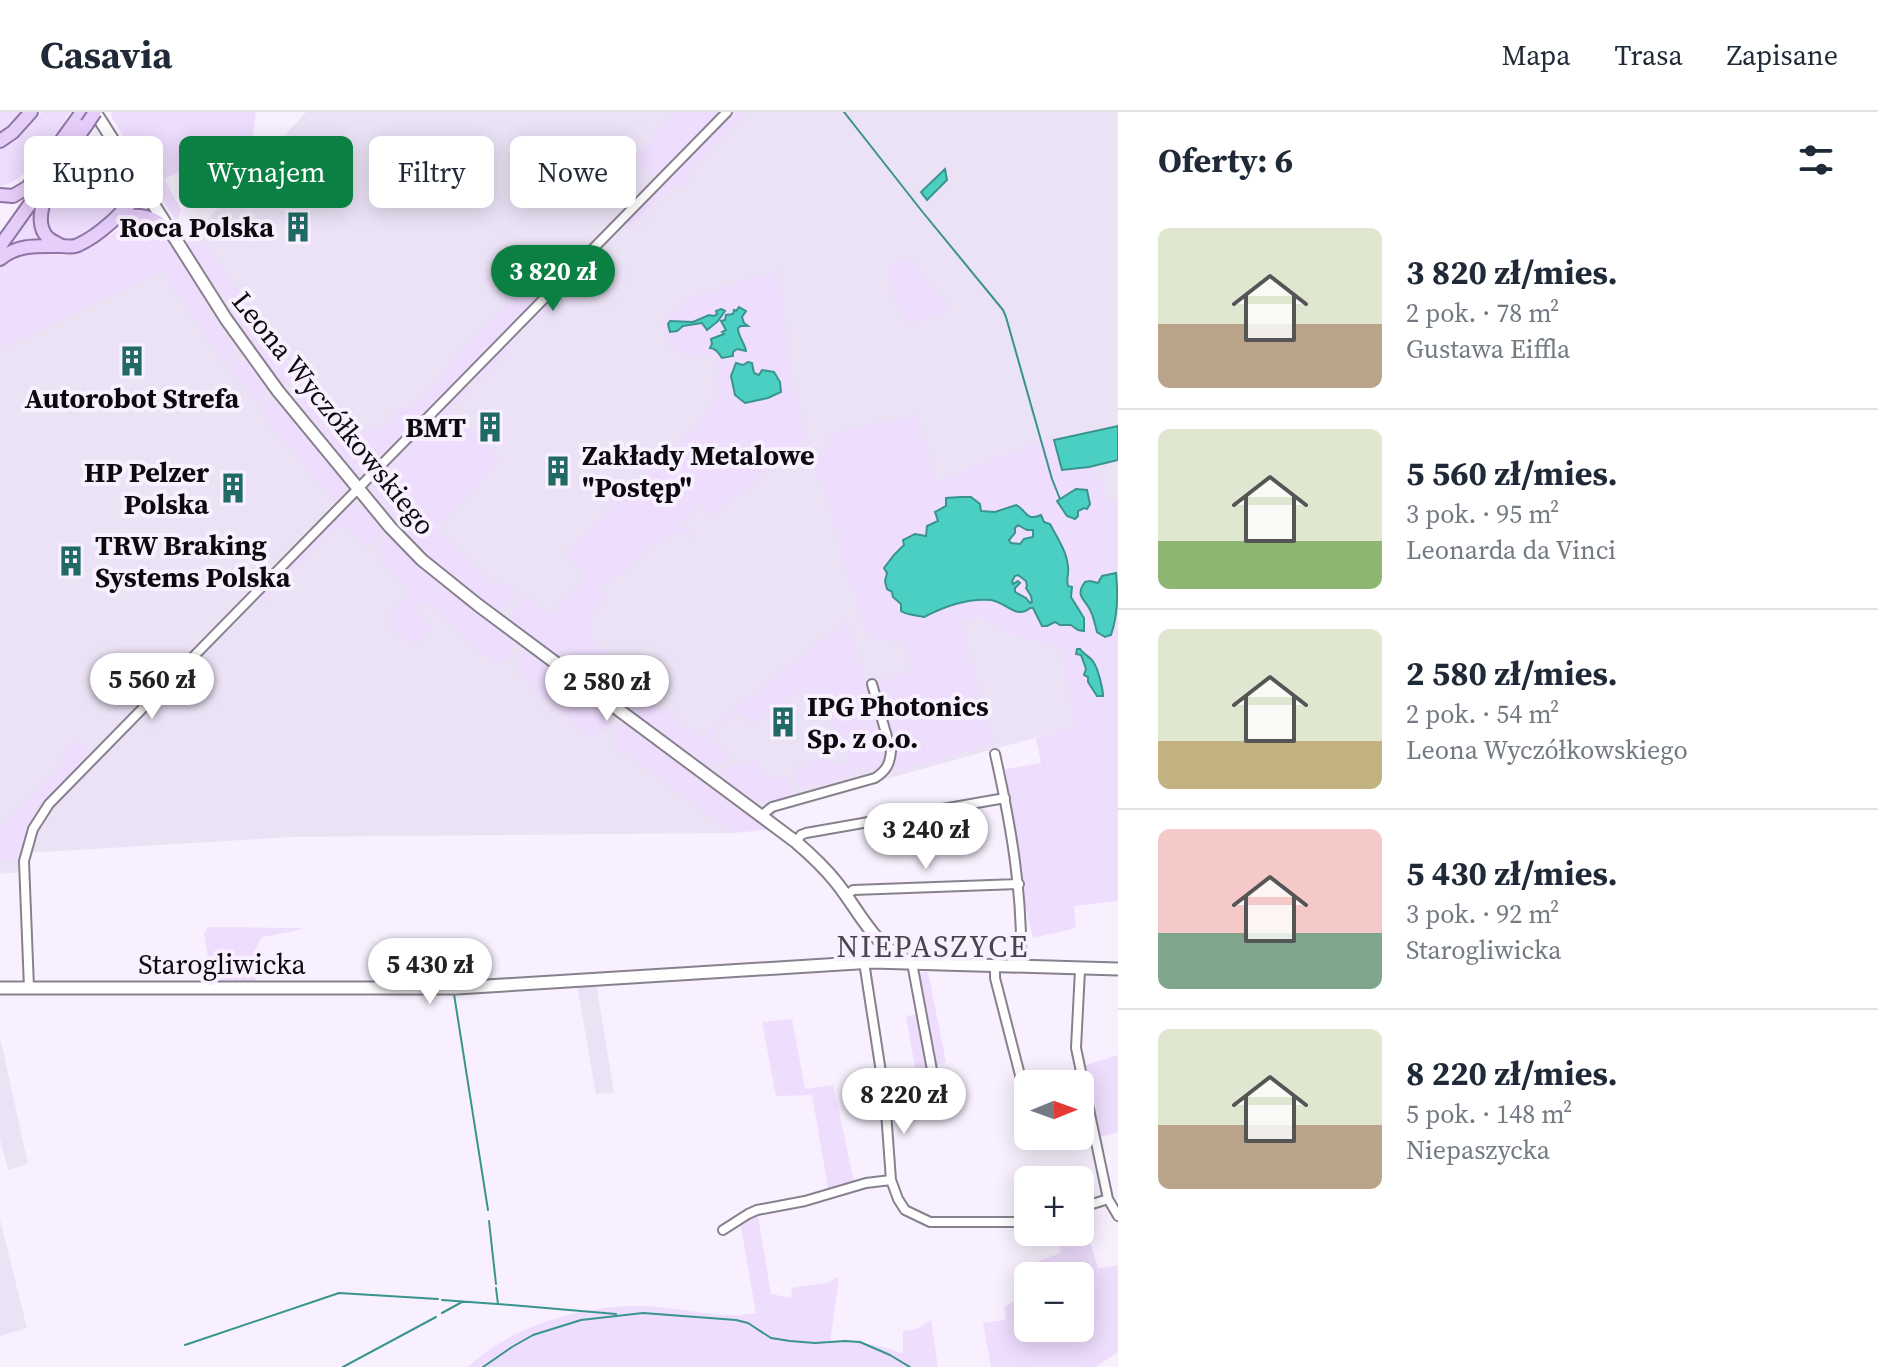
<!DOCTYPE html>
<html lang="pl">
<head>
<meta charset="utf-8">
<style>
  :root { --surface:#fff; --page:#f6f6f7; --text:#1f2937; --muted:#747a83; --line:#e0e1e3; --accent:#0b8043 }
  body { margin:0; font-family:"Source Serif 4",serif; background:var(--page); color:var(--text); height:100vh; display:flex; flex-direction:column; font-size:30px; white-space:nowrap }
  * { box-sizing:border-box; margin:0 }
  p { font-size:26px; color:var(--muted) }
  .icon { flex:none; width:44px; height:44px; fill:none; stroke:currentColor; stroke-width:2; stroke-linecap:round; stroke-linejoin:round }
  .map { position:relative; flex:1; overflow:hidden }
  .details { display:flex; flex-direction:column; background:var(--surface); width:760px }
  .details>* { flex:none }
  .top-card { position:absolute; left:24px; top:24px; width:760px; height:72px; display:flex; gap:16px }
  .needle { width:52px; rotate:89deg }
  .fabs { position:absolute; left:1014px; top:958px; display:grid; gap:16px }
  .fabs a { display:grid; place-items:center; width:80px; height:80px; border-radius:12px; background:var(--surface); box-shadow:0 4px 20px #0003; font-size:40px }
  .price { position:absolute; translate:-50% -68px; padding:0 18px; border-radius:28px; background:#fff; color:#222; font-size:26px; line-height:52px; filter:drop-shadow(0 2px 4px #0008) }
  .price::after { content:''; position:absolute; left:50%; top:48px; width:24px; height:18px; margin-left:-12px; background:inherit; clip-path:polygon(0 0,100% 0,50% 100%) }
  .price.on { background:var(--accent); color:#fff }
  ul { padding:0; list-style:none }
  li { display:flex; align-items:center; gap:24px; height:200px; padding:0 40px }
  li+li { border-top:2px solid var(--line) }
  li span { display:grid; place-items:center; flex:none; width:224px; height:160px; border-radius:12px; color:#555 }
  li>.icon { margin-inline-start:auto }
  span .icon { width:96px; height:96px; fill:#fffc; stroke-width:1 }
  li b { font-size:34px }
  h2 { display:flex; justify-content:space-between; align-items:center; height:96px; padding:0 40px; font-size:34px }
  .tag { padding:0 28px; border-radius:12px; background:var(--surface); box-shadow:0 4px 20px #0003; font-size:28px; line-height:72px }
  .tag.on { background:var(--accent); color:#fff }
  header { display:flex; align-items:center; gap:48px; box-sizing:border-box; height:112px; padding:0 40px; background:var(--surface); border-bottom:2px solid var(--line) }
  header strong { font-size:38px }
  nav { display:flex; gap:44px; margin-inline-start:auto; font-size:28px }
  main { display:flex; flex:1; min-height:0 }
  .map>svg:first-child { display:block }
  .built { fill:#ece2f6 }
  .green { fill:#eeddfd }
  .water { fill:#4ccfc3; stroke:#39948d; stroke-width:2; fill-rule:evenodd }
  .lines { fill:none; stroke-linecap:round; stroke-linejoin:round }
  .stream { stroke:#39948d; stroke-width:2 }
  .street-casing { stroke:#87818d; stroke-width:12 }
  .secondary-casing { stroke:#87818d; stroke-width:15 }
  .primary-casing { stroke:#9074a6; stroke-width:16 }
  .street { stroke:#fff; stroke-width:8 }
  .secondary { stroke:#fff; stroke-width:11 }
  .primary { stroke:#e6cefa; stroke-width:12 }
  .primary-bridge-casing { stroke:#9074a6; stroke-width:16; stroke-linecap:butt }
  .primary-bridge { stroke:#e6cefa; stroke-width:12 }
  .labels { text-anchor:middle; stroke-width:8; stroke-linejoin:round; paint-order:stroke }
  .poi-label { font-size:28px; font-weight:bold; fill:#0d0a0f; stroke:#f8f0fe; text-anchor:end }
  .street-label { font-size:28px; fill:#0d0a0f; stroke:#f8f0fe }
  .neighbourhood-label { font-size:30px; letter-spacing:2px; fill:#48434d; stroke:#f8f0fe }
</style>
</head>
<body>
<header>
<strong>Casavia</strong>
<nav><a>Mapa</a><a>Trasa</a><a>Zapisane</a></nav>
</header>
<main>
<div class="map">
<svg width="1118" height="1255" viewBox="0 0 1118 1255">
  <rect width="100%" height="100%" fill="#f8f0fe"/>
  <path class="built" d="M306,0H1118V387L1106,389L1099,364L1044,327L936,369L824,377L854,485L868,526L932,532L964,524L960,509L981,505L1006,522L1021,523L1060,538L1077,614L782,696L776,701L772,717L733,721L293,725L26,741L19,760L0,762V232L172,146Z
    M596,871L614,981L596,982L577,873Z
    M0,925L28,1052L8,1058L0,1027Z
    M0,1107L27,1216L0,1224Z"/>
  <path class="green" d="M0,0H25L0,23Z
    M42,0H70C53,29 34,64 0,75V33L12,26L14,27Z
    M112,0H256L249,56L236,42L222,62L215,67L209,55L196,52L164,67L181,98L177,111L111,4Z
    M678,0H719L658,62H651L637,48L638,41Z
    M734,0H748L686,64L690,68L682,76L678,72L667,83L662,84L626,118V111Z
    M94,23C106,27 112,38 118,49C125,61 130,77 122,90C118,98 81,124 73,126C53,132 44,111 47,95C53,71 79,44 94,23Z
    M37,94L47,128L6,136L35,95Z
    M145,112L156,116L166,124L203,182L212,202L222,219L237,234L236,239L223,249L161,158L0,237V152C16,142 37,138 56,142C63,143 67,144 75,142C102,134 112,113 145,112Z
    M197,122L301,263L291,274L285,275L283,274L241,217L227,187L206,163L187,131Z
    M910,147L950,198L906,213L888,165V157L891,153Z
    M547,149L557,153L558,161L554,168L365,361L359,364L354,362L298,292C296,284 303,278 309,272L311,273L313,268C327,284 356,331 381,315C387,310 393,302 398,296H407L412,294Z
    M584,154L590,156L537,209L534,205Z
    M778,159L789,249L806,328L801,326L808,351L807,353L795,350L775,353L709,406L702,393L681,410L694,427L683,422H669L599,477L607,488L590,503L588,511L590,523L594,531L620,550V558L630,574L622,585L614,587L512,510L513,501L525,482L544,502L549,497L554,499L585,470L581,466L584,461L566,441L702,306L722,279L714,271L721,260L712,243L691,247L669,232L662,209L689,186Z
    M504,236H511L476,272L474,267Z
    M239,247L247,249L252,253L253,252L267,273L266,282L261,287L253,286L230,255Z
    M467,273L471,277L450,298L500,348L435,415C452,431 475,458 494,470C500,473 506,473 512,477L514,483L505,496L499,499C472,486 379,405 371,378L374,369Z
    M269,288H277L284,292L341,362L340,364C347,375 343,382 334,390L258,296Z
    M917,303L936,369L1044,327L1054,328L1062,358L1089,355L1099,363L1106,389L1118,387V789L1074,794L1076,816L1033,826L1025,792L1005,657L1041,651L1036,626L1076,614L1060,538L1021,523L1006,522L981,505L961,509L993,632L897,659L895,656L896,639L877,570L912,559L904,530L868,526L854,485H855L850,472L824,377L814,356L813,350L830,333L828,323Z
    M351,392H360L367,397L368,396L383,414L381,421L367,435L350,415L335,414L264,489L259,488L258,486Z
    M386,425H392L444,473L512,524C516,537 508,543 499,550L491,548L424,488L414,498L431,514L413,533L386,509L412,480L381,448L380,430Z
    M847,508L884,631C886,644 883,655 870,659L865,655L862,656L861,661L800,677L794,661L797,654L801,657L816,646H822L825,649L830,648L835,653L840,650L843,653L851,648V645L844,634L841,636L839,634L840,628H844L803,576L785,587L752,613C751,613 744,603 744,603C735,598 722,611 715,616V621L712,625L725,642L730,640L731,644H726L727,646L718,652L712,659L628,597L637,579L700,625Z
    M529,537L608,596C614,607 606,613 599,622L589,623L533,576L530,569L518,560V544L522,539Z
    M621,611L631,612L772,717L733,721L626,641L613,637V617Z
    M77,630L88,636L89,643L85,650L38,698L25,722L19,746L0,748V718L62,652L67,634Z
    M756,648L760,651L758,653L768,666L772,664L775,666H786C790,671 792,677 789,683C752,697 750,688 721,666V661L729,654Z
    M210,815L304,816L290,820L262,825C254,838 249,858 258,871L213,876L204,822L207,816Z
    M916,860H928L946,950L933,954Z
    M920,902L937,992L922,994L906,904Z
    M792,907L805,977L833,973L855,1074L829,1082L812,983L776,984L762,910Z
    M1118,943V1020L1096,1026L1080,955Z
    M758,1103L771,1182L791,1186L792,1176L826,1171L839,1165L830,1231L850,1228L887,1236L903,1242V1219L917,1217L931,1208L938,1255H468C514,1211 595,1189 658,1195C682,1197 707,1203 731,1203C739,1204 748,1202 756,1201L740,1110Z
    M1083,1105L1098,1157L1118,1153V1240L1096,1255H991L983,1211L1006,1208L1004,1195L1019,1186L1028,1169V1216H1080V1164H1031L1039,1149L1061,1141L1056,1120H1080V1106Z"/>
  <path class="water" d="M945,57L947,68L927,88L921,80Z
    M739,195L746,199L742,205L744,211L748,214H741L738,216C738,225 745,231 746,239L737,237L733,240V244L722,246C719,241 715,236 710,236L712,232L711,227L724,222L722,220L726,218L721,209L725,208L726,203L733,202L734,198L736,199Z
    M721,197L725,199L718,209L707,218L702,211L683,214L677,219L670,220L668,212L670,209L693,210L709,203L714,204L717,202L716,199Z
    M748,250L752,251L754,261L759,263L762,258L774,260L780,270L781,280L768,286L745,291L735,283L731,264L736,251L743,253Z
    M1118,314V348L1089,355L1062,358L1054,328Z
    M1076,377L1087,378L1090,392L1087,397L1084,396L1078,399V404L1075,407L1067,404L1057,389Z
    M961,385H971L980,392L981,399L995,400L1016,393C1027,398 1025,410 1041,403L1044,410L1050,412C1057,425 1067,440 1068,455C1069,463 1066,467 1068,474L1072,475L1071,485L1084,506V519L1078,518L1071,513H1060L1055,510L1047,514H1042L1033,496H1030C1016,508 1006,490 991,488C968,486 943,495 924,505C917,503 906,503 901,499V492L893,485L892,480L887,477L885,469L887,461L884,456L894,443L904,433L903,428L915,422L926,424L927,414L938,409L935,400L946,394V386ZM1018,413L1027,418H1033V425L1024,427L1020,432L1011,431L1009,428L1015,421V416ZM1018,463L1026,469L1027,474L1026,476L1031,484L1032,490L1030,491L1026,486L1015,480V476L1020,471L1018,469L1013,472L1012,469L1015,464Z
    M1116,461C1118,483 1118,502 1111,523L1105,525L1097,520C1095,513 1094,506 1091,500C1086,487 1074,485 1085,470L1090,469L1098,471L1102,464Z
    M1077,537H1080C1084,543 1091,545 1094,551C1098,557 1103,577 1103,584H1097L1088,570V565L1084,563L1086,557L1081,543L1076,542Z"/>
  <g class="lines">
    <path class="stream" d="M844,0L921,98L1003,198L1006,205L1052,367L1060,387
      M454,882L488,1098
      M489,1109L496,1172
      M496,1176L498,1192L616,1202
      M442,1188L497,1192
      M442,1201L462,1190
      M185,1233L339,1181L438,1187
      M343,1255L436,1205
      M483,1255L512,1235L533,1223L581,1208L643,1201L736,1208L748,1211L771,1226L790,1229L815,1231L845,1229L860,1230L890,1243L910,1255"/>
    <g class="street-casing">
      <path id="street" d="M995,642C1011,713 1023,782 1021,855
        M761,704L772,695L875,666C886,659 890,652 891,639L872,572
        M796,730L801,723L806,721L1005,686
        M847,783L853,778L1019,772
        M864,850L885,986L891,1068L898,1087L905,1098L930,1110H1028
        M912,851L938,990
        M995,854V866L1028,994
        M1080,858L1076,936L1108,1087L1118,1104
        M29,876L24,749L33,717L49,692L727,0
        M1080,1096L1108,1087
        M723,1118L748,1102L757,1098L805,1089L866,1071L891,1068"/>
    </g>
    <g class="secondary-casing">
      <path id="secondary" d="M95,0L226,207L278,279L390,415L422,448L478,493L796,730C810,742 824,755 836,770C861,801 873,835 912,851
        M0,876H456L873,850L1118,857"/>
    </g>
    <g class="primary-casing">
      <path id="primary" d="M0,29L13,20L31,0
        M125,47C131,64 134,77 126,93
        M50,74C43,89 34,112 48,126C52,129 56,131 60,133
        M0,83L13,84L28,75L82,0
        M129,104C148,102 158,108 172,122
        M0,134L87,12
        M0,147C18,132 38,134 59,134C66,134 72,136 78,133C89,128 100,120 109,112C123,101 129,86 149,84"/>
    </g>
    <use href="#street" class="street"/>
    <use href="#secondary" class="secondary"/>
    <use href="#primary" class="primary"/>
    <g class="primary-bridge-casing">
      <path id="primary-bridge" d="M87,12L95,0"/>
    </g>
    <use href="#primary-bridge" class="primary-bridge"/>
  </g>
  <defs>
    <g id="building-bare" transform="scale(2.4)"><path d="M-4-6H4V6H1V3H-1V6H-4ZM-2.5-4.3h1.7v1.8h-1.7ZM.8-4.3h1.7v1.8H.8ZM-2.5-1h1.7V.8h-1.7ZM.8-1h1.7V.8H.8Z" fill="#206a63" stroke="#f8f0fe" stroke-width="2.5" paint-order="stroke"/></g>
  </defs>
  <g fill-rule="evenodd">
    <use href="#building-bare" x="298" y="115"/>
    <use href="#building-bare" x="132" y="249"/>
    <use href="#building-bare" x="490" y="315"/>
    <use href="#building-bare" x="558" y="359"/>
    <use href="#building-bare" x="233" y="376"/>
    <use href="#building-bare" x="71" y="449"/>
    <use href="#building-bare" x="783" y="610"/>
  </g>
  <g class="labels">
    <g class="poi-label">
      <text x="274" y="125">Roca Polska</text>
      <text x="132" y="296" text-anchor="middle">Autorobot Strefa</text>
      <text x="466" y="325">BMT</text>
      <text x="582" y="353" text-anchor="start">Zakłady Metalowe<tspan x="582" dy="32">"Postęp"</tspan></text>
      <text x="209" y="370">HP Pelzer<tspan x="209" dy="32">Polska</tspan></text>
      <text x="95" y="443" text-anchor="start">TRW Braking<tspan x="95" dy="32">Systems Polska</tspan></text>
      <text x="807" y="604" text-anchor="start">IPG Photonics<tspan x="807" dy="32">Sp. z o.o.</tspan></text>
    </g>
    <g class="street-label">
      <text transform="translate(334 301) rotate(51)" y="10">Leona Wyczółkowskiego</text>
      <text x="222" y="862">Starogliwicka</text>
    </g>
    <g class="neighbourhood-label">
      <text x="933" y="845">NIEPASZYCE</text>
    </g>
  </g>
</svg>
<div class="fabs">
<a><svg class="needle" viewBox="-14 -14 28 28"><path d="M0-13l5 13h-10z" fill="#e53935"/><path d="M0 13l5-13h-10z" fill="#747a83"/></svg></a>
<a>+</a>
<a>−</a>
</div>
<b class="price on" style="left:553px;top:201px">3 820 zł</b>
<b class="price" style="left:152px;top:609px">5 560 zł</b>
<b class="price" style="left:607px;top:611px">2 580 zł</b>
<b class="price" style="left:926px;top:759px">3 240 zł</b>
<b class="price" style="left:430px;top:894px">5 430 zł</b>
<b class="price" style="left:904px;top:1024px">8 220 zł</b>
<div class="top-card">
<a class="tag">Kupno</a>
<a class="tag on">Wynajem</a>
<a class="tag">Filtry</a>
<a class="tag">Nowe</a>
</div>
</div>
<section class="details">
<h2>Oferty: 6<svg class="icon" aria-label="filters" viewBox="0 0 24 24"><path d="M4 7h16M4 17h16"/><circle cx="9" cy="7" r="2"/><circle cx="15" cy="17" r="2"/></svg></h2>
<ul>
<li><span style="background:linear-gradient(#dfe7d0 60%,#b9a48a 0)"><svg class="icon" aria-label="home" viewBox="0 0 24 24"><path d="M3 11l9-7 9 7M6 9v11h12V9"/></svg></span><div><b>3 820 zł/mies.</b><p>2 pok. · 78 m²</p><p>Gustawa Eiffla</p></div></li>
<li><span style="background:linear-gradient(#dfe7d0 70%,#8fb573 0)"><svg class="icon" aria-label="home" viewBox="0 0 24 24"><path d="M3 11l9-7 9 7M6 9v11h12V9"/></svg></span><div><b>5 560 zł/mies.</b><p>3 pok. · 95 m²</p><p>Leonarda da Vinci</p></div></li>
<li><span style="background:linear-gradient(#dfe7d0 70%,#c2b280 0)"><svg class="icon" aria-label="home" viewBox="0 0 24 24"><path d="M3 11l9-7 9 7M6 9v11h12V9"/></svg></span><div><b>2 580 zł/mies.</b><p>2 pok. · 54 m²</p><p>Leona Wyczółkowskiego</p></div></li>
<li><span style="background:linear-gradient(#f6c9c9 65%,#7fa58c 0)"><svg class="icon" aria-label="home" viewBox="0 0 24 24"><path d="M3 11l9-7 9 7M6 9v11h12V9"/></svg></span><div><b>5 430 zł/mies.</b><p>3 pok. · 92 m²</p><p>Starogliwicka</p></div></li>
<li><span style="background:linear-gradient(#dfe7d0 60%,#b9a48a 0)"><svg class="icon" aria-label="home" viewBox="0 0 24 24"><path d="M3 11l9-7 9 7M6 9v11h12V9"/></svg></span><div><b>8 220 zł/mies.</b><p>5 pok. · 148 m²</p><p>Niepaszycka</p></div></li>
</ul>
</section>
</main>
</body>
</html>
